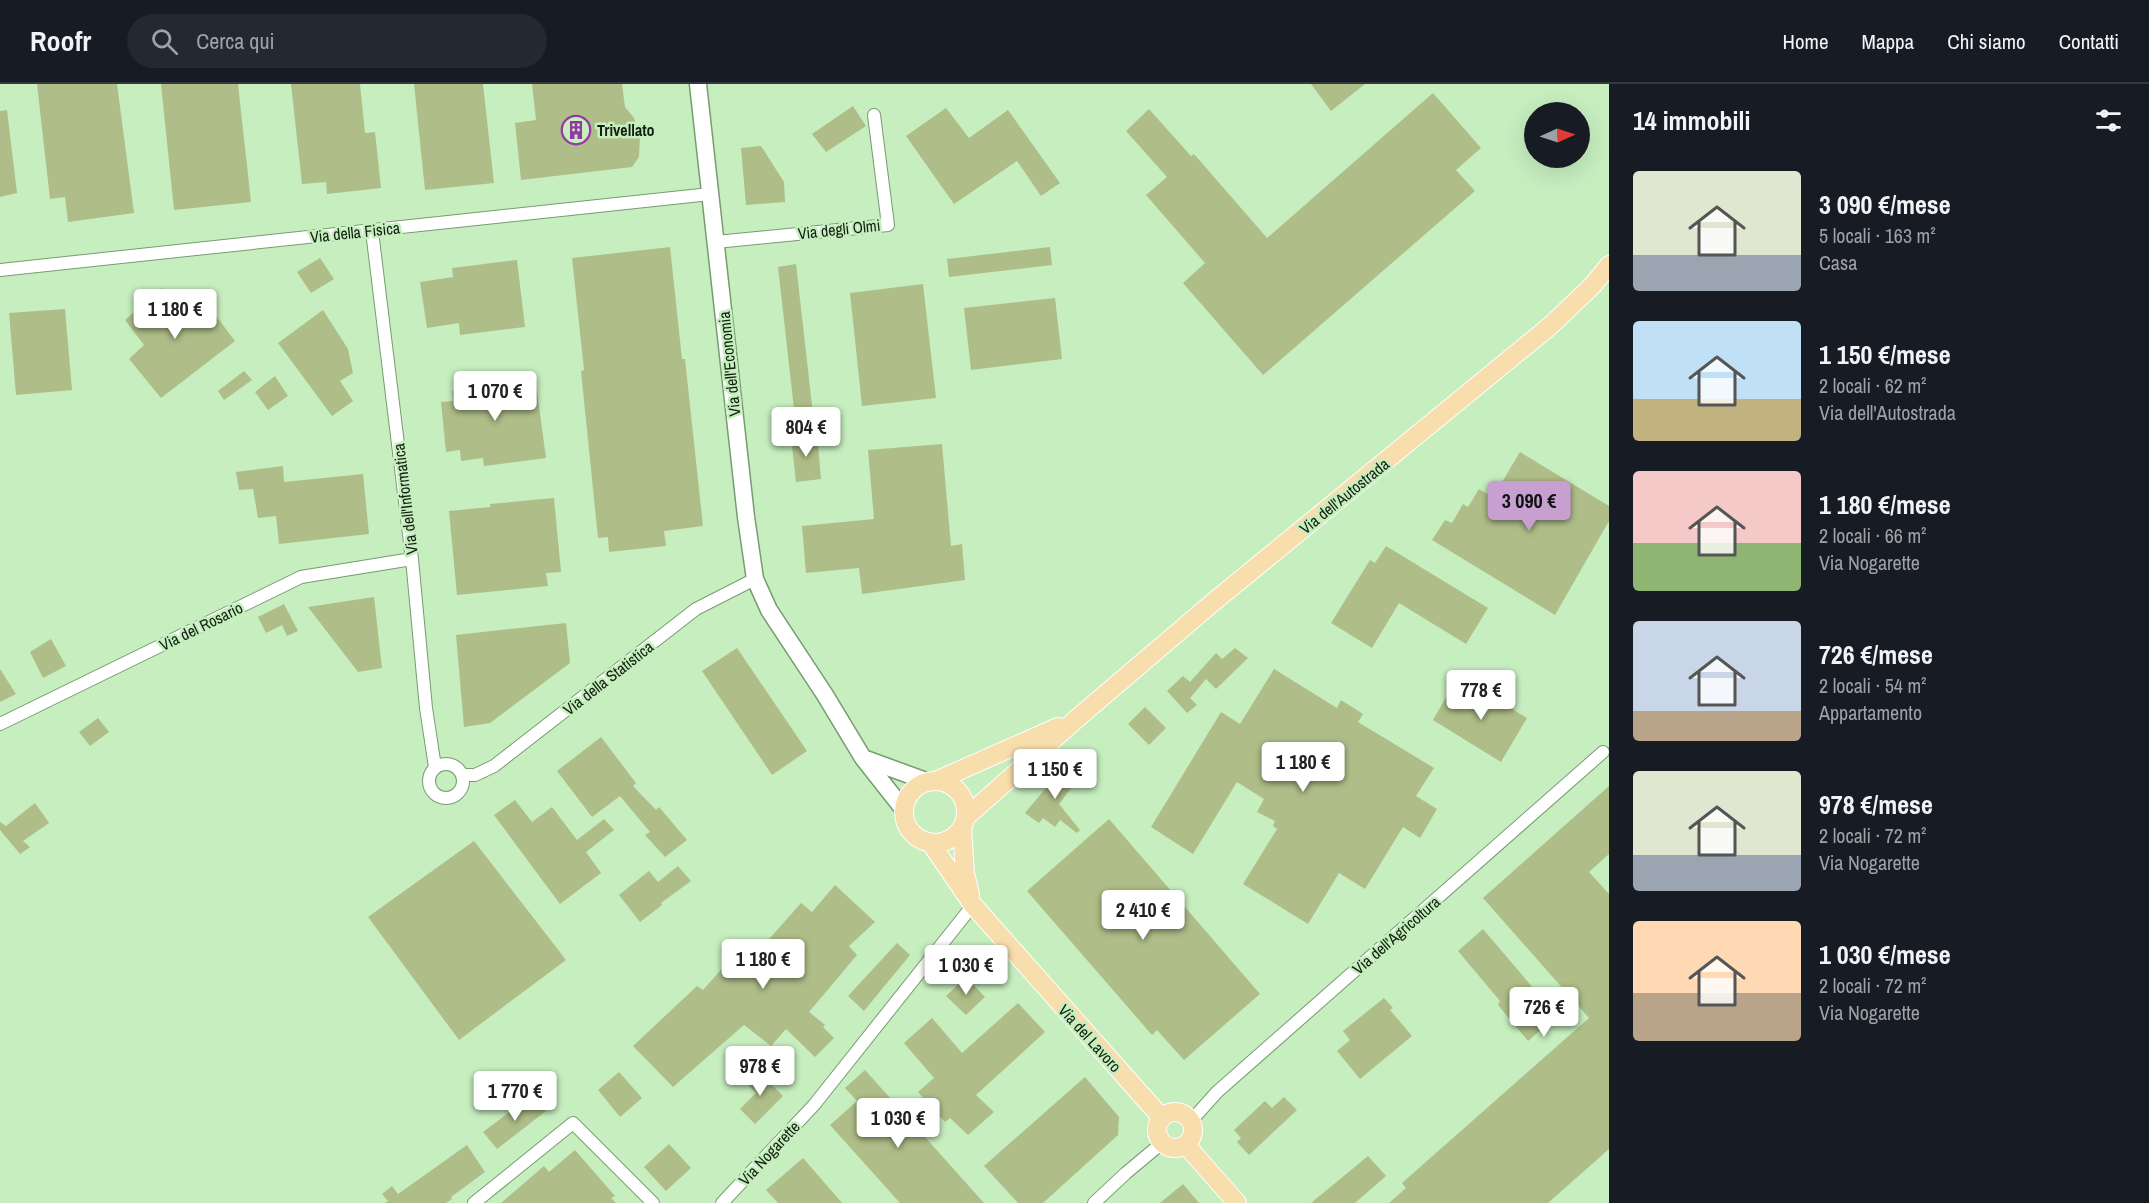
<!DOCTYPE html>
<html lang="it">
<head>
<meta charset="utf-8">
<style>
  :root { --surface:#171b24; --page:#242831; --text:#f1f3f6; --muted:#9ea1a6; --line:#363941; --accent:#c79fd1 }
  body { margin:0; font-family:"Archivo Narrow",sans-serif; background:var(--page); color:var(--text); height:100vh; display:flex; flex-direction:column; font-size:22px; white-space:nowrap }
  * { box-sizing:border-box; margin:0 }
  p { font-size:20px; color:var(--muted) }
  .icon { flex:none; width:33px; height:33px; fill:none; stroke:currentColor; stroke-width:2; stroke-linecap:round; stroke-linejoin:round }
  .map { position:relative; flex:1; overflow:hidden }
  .details { display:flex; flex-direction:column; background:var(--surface); width:540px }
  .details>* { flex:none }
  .needle { width:39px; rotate:87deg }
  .tools { position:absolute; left:1524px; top:18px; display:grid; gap:12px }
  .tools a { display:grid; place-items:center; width:66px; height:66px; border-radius:50%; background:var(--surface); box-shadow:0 6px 24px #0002; font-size:30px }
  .price { position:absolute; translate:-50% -51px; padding:0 14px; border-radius:6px; background:#fff; color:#222; font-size:20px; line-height:39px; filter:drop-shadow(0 2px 3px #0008) }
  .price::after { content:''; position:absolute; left:50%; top:36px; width:18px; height:14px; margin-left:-9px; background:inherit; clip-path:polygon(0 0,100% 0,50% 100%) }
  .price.on { background:var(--accent); color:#111 }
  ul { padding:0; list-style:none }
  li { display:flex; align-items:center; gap:18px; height:150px; padding:0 24px }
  li span { display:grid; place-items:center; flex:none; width:168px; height:120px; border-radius:6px; color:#555 }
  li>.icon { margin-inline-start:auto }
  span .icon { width:72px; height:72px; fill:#fffc; stroke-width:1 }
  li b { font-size:26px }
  h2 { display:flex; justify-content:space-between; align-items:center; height:72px; padding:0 24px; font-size:26px }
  header { display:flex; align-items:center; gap:36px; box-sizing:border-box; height:84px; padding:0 30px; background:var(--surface); border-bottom:2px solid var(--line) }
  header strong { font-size:28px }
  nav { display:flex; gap:33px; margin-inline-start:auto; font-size:21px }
  .search { width:420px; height:54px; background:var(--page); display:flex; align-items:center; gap:15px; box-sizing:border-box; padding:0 21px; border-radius:33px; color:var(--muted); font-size:22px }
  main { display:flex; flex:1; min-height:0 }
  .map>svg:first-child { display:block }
  .building { fill:#afbe88 }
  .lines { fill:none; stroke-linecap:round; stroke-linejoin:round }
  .minor-casing { stroke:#779c71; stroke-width:14 }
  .secondary-casing { stroke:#779c71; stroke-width:19 }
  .primary-casing { stroke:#fff; stroke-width:20 }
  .minor { stroke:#fff; stroke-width:12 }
  .secondary { stroke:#fff; stroke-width:16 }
  .primary { stroke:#f8ddad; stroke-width:18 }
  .labels { text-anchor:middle; stroke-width:5; stroke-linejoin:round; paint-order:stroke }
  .poi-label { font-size:16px; font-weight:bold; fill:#122110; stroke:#c6eebf; text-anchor:start }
  .street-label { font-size:16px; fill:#122110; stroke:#c6eebf }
</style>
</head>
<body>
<header>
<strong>Roofr</strong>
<div class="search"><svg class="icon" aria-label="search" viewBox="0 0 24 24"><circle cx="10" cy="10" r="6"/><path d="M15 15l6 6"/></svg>Cerca qui</div>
<nav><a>Home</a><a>Mappa</a><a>Chi siamo</a><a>Contatti</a></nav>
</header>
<main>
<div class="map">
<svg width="1609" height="1119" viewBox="0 0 1609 1119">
  <rect width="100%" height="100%" fill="#c6eebf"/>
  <path class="building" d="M37,0H117L134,129L68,138L65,113L50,115Z
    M161,0H238L251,118L174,126Z
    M291,0H360L365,49L375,48L381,104L327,110L326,98L302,100Z
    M414,0H483L494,99L425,106Z
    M532,0H622L625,23L634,34L640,52L639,73L632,83L521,96L515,39L536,36Z
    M1311,0H1365L1331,27Z
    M1433,9L1481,64L1456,86L1475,107L1263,291L1183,199L1205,179L1146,111L1167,93L1126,47L1149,25L1191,72L1194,70L1267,154Z
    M853,22L866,42L826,68L812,50Z
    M946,24L969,54L1008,26L1060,99L1041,112L1017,77L954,120L906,52Z
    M7,26L17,109L0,113V27Z
    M761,62L784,98L785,118L746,121L741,64Z
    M670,163L682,275H685L703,442L664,447L666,462L609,468L608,453L598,454L581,287L584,286L572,174Z
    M1050,163L1052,181L949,193L947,175Z
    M320,174L334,195L311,209L297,188Z
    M517,176L525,243L460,251L459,239L427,244L420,198L453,193L452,184Z
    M796,180L813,330L795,334L778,183Z
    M923,200L936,314L862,322L850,209Z
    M162,204L166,208L170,207L185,229L204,216L235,257L161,314L129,275L144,261L125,236Z
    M1055,214L1062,275L971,286L964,224Z
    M65,225L72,306L16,311L9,229Z
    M323,226L348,265L353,289L340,297L353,317L332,332L278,259Z
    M244,287L252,296L224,316L218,307Z
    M275,292L288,312L268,326L255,308Z
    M535,292L546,374L484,382L483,374L461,377L460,366L446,368L441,318L453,317L452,307L474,304L473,300Z
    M817,349L821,395L796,398L791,353Z
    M942,360L951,462L962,460L965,496L862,510L859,484L806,489L802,442L874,435L868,366Z
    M1520,368L1609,422V437L1555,531L1432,456L1445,436L1452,439L1463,420L1468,423L1479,405L1493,413Z
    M283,382L284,398L363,390L369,450L279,460L276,432L258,434L253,405L239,406L236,388Z
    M554,414L561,488L546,489L548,502L457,511L449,427L490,423V420Z
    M1386,462L1488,524L1466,560L1399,519L1372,564L1331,539L1370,476L1375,479Z
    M374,513L382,584L358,588L308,523Z
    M284,520L298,547L287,552L282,541L266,549L258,533Z
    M566,539L570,579L490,639L464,643L456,551Z
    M51,555L66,582L43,594L30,568Z
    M737,564L807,667L772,691L702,587Z
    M1235,564L1248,574L1216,605L1206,595L1190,614L1197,621L1187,629L1167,607L1183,592L1190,598L1216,569L1222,575Z
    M0,585L16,610L0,618Z
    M1274,585L1337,624L1341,616L1363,630L1358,638L1434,684L1416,712L1437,725L1420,754L1403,743L1365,805L1339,789L1308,840L1243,800L1277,745L1273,742L1275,737L1257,728L1264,715L1237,698L1193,770L1151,743L1221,628L1240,640Z
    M1468,598L1527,634L1501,678L1433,636L1448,610L1457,616Z
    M1145,623L1166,644L1149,661L1128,640Z
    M98,634L109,648L90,662L79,648Z
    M601,653L636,699L633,702L656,726L659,723L687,756L665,773L645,751L650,748L620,712L592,733L557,687Z
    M1066,680L1079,694L1059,720L1080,746L1077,749L1060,736L1055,743L1043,734L1039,739L1025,729Z
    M1609,702V770L1589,788L1609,810V1065L1548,1119H1389L1406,1104L1402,1099L1589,934L1483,814Z
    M515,716L532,738L552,723L577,756L604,735L614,746L586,768L601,789L560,820L494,731Z
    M35,719L49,739L23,757L30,763L20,770L0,746V738L6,742Z
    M1109,735L1260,910L1184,976L1157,946L1152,951L1027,807Z
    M474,757L566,876L459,956L368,833Z
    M678,782L691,797L661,819L662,821L640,838L619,811L649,787L658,798Z
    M835,801L875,838L849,862L857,871L809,928L825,941L823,943L834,954L815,973L786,945L771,962L744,941L673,1003L633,962L697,902L703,906L735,870L747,880L801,819L812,828Z
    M1483,845L1557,932L1528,957L1498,921L1500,917L1458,867Z
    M897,859L910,871L864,927L848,912Z
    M966,893L985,913L966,931L946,912Z
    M1384,914L1393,924L1390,926L1412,952L1360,995L1337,967L1350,956L1343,947Z
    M1018,919L1045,948L976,1011L994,1028L968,1051L950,1034L945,1038L918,1008L934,994L904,959L932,934L962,969Z
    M757,986L783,1012L755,1040L740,1025L756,1009L745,998Z
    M865,986L984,1119H900L830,1041L857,1017L845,1004Z
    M619,988L642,1014L620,1033L598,1006Z
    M1085,993L1119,1033L1118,1051L1043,1119H1018L984,1082Z
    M533,1010L546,1027L497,1065L483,1048Z
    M1284,1013L1297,1026L1249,1071L1237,1058L1241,1054L1234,1046L1265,1017L1272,1024Z
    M669,1060L691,1084L666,1107L644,1083Z
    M467,1061L485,1088L451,1113L452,1115L446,1119H385L388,1117L382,1110L392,1102L398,1110Z
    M575,1066L615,1112L611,1114L616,1119H501L544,1082L549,1088Z
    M1368,1072L1386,1092L1355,1119H1311Z
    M803,1074L842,1119H778L766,1106Z
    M1183,1100L1199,1119H1160Z"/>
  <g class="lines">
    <g class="minor-casing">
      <path id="minor" d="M372,147L412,475L426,624L435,683
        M716,158L888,141L874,31
        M0,186L710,110
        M0,640L301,493L412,475
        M429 697a17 17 0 1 1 34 0a17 17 0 1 1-34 0Z
        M463,691H475L494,682L696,525L755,495
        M1191,1037L1217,1008L1603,668
        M474,1119L573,1039L653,1119
        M722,1119L814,1021L973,821
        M1094,1119L1126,1089L1162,1059"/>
    </g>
    <g class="secondary-casing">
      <path id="secondary" d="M698,0L746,433L755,495L769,526L825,611L863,674L904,726
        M863,674L926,697"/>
    </g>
    <g class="primary-casing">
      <path id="primary" d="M938,696L1058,643
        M904 728a31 31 0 1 1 62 0a31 31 0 1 1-62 0Z
        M965,734L1074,637L1211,520L1550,242L1593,201L1609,181
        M962,743L965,789L970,810
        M930,758L973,821L1161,1033
        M1157 1046a18 18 0 1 1 36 0a18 18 0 1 1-36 0Z
        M1186,1061L1237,1119"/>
    </g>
    <use href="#minor" class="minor"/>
    <use href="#secondary" class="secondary"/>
    <use href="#primary" class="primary"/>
  </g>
  <defs>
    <g id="building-ring" transform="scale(1.5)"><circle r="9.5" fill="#c6eebf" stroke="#9339a4" stroke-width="1.5"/><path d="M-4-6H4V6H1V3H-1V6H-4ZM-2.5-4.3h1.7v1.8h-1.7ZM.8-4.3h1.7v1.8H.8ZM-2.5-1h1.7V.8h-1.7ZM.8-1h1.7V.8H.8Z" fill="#9339a4"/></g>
  </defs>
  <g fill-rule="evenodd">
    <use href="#building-ring" x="576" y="46"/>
  </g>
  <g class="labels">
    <g class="poi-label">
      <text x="597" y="52">Trivellato</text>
    </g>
    <g class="street-label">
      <text transform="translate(839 145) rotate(-6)" y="6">Via degli Olmi</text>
      <text transform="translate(355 148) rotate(-6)" y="6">Via della Fisica</text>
      <text transform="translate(729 280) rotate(-96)" y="6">Via dell'Economia</text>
      <text transform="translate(1344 412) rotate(-39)" y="6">Via dell'Autostrada</text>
      <text transform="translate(405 415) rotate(-97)" y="6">Via dell'Informatica</text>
      <text transform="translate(201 542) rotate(-26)" y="6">Via del Rosario</text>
      <text transform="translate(608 594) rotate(-38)" y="6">Via della Statistica</text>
      <text transform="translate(1396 851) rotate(-41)" y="6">Via dell'Agricoltura</text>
      <text transform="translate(1090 954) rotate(48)" y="6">Via del Lavoro</text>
      <text transform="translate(769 1069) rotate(-47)" y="6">Via Nogarette</text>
    </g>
  </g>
</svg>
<div class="tools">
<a><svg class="needle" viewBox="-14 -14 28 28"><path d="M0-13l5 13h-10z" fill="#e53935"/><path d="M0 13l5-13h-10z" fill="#9ea1a6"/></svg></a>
</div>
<b class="price" style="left:175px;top:256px">1 180 €</b>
<b class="price" style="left:495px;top:338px">1 070 €</b>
<b class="price" style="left:806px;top:374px">804 €</b>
<b class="price on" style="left:1529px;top:448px">3 090 €</b>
<b class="price" style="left:1481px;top:637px">778 €</b>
<b class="price" style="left:1303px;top:709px">1 180 €</b>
<b class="price" style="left:1055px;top:716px">1 150 €</b>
<b class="price" style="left:1143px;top:857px">2 410 €</b>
<b class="price" style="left:763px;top:906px">1 180 €</b>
<b class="price" style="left:966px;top:912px">1 030 €</b>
<b class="price" style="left:1544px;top:954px">726 €</b>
<b class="price" style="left:760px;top:1013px">978 €</b>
<b class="price" style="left:515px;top:1038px">1 770 €</b>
<b class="price" style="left:898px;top:1065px">1 030 €</b>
</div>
<section class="details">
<h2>14 immobili<svg class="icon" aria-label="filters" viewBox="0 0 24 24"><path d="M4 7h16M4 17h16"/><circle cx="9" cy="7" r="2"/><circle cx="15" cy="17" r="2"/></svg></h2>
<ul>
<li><span style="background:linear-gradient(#dfe7d0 70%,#9aa5b1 0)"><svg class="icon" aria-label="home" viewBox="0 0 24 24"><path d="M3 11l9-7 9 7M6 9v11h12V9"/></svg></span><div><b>3 090 €/mese</b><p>5 locali · 163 m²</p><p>Casa</p></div></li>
<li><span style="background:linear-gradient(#bfe0f5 65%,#c2b280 0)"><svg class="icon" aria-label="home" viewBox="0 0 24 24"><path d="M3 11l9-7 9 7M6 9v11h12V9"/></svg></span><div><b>1 150 €/mese</b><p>2 locali · 62 m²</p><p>Via dell'Autostrada</p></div></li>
<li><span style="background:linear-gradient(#f6c9c9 60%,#8fb573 0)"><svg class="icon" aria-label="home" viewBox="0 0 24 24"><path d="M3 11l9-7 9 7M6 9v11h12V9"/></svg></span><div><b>1 180 €/mese</b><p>2 locali · 66 m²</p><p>Via Nogarette</p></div></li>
<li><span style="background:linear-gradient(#c9d6e8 75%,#b9a48a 0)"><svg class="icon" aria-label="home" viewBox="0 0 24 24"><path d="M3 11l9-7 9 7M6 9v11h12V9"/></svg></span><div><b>726 €/mese</b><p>2 locali · 54 m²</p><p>Appartamento</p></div></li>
<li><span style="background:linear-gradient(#dfe7d0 70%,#9aa5b1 0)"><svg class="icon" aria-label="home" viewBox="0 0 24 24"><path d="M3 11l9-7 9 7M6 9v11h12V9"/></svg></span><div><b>978 €/mese</b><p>2 locali · 72 m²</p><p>Via Nogarette</p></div></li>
<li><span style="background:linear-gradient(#ffd9b3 60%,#b9a48a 0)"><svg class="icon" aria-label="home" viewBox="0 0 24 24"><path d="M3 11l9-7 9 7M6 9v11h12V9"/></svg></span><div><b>1 030 €/mese</b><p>2 locali · 72 m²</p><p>Via Nogarette</p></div></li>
</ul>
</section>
</main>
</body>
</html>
